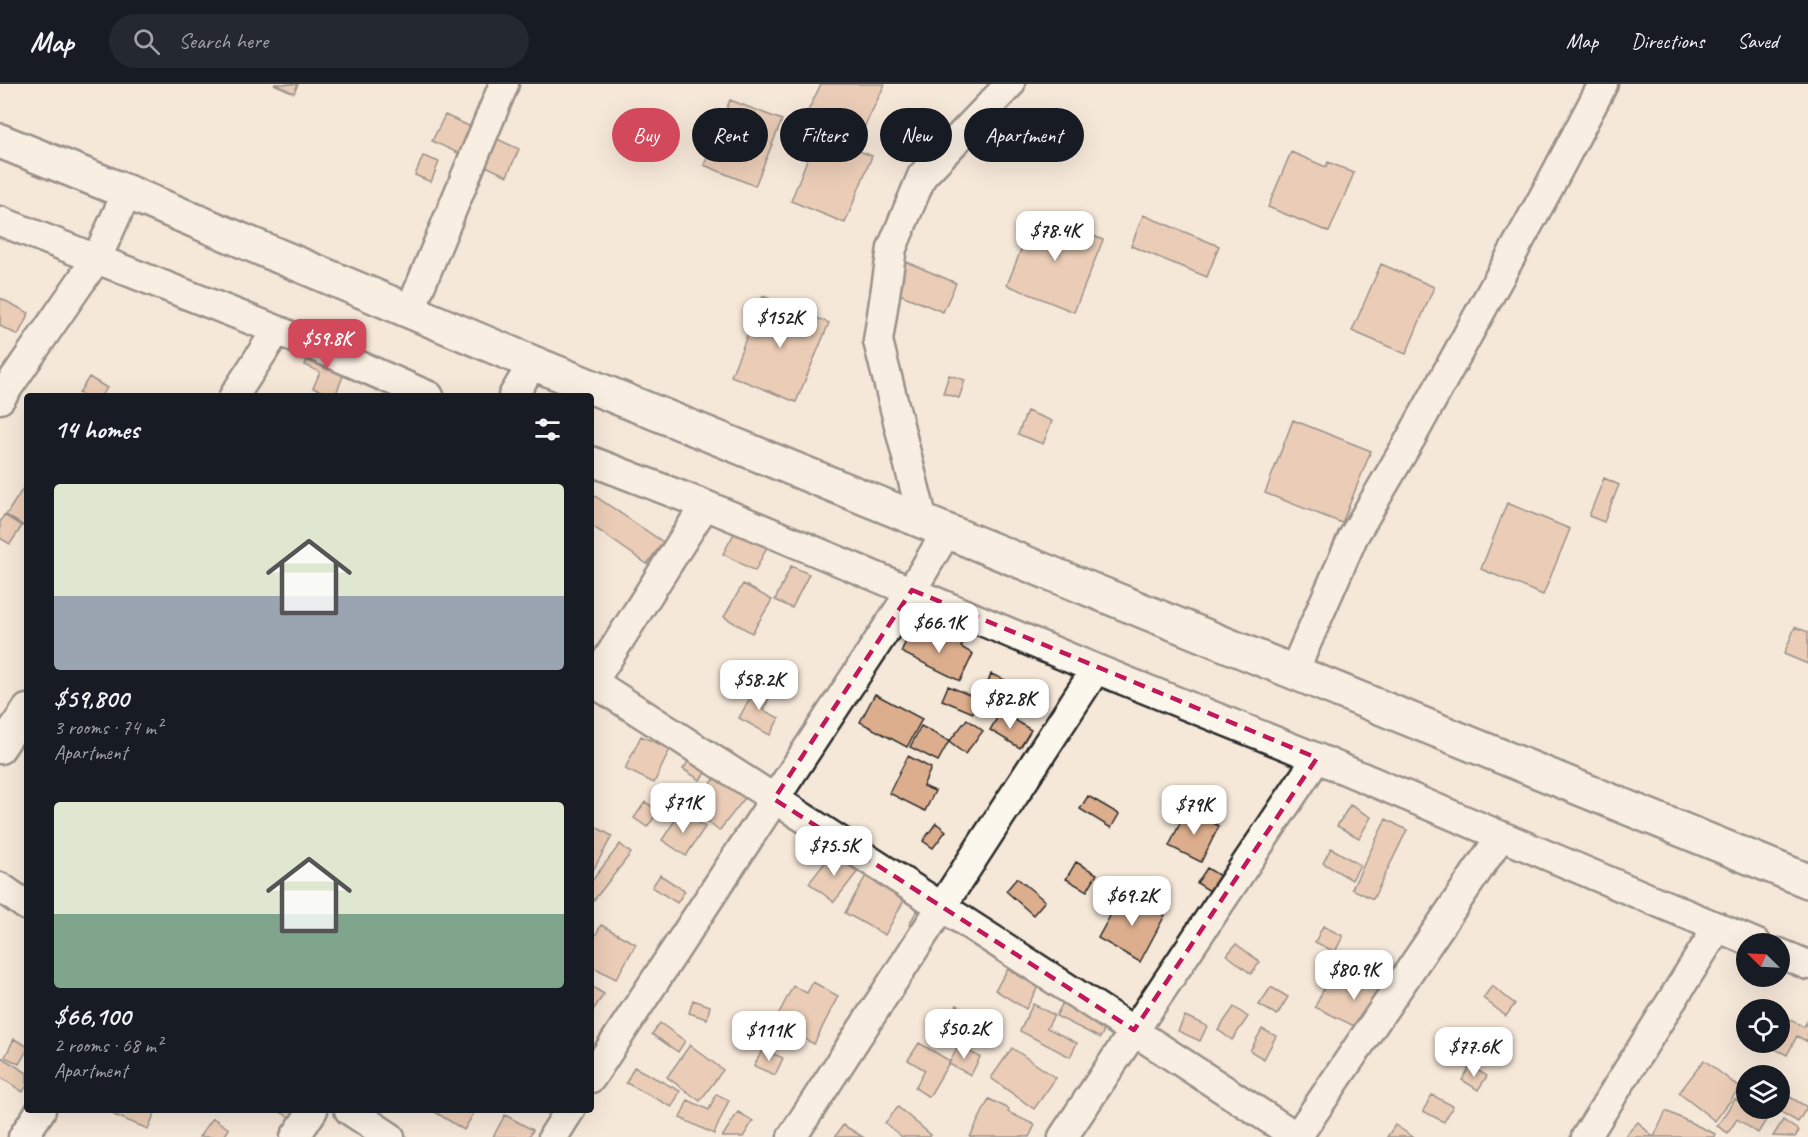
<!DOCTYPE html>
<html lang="en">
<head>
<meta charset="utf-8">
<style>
  :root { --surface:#171b24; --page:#242831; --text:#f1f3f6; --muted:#9ea1a6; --line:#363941; --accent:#d1495b }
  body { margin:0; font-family:Caveat,sans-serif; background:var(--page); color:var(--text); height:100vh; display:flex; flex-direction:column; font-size:22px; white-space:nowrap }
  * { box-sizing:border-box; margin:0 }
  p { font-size:20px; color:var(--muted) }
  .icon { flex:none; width:33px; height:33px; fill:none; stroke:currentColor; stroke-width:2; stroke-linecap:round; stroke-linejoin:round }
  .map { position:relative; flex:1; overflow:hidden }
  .sheet { position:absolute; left:24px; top:309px; width:570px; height:720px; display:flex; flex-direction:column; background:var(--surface); border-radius:6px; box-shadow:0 6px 24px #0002 }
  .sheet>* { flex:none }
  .top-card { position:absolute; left:612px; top:24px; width:570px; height:54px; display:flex; gap:12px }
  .needle { width:39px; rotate:294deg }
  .buttons { position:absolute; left:1736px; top:849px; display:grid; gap:12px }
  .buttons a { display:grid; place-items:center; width:54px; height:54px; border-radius:50%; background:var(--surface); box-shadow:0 6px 24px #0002; font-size:30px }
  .price { position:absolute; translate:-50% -51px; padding:0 14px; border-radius:12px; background:#fff; color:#222; font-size:20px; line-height:39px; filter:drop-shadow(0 2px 3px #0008) }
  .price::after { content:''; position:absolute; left:50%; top:36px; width:18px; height:14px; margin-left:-9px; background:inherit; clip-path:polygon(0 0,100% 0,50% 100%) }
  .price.current { background:var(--accent); color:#fff }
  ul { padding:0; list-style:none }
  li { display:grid; align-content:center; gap:12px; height:318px; padding:0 30px }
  li span { display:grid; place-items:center; height:186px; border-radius:6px; color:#555 }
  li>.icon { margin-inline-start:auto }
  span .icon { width:108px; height:108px; fill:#fffc; stroke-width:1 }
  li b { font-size:26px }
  h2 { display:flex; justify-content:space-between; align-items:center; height:72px; padding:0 30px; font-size:26px }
  .tag { padding:0 21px; border-radius:27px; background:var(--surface); box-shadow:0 6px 24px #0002; font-size:21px; line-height:54px }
  .tag.current { background:var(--accent); color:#fff }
  header { display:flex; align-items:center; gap:36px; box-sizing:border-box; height:84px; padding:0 30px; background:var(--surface); border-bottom:2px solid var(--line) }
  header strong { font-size:28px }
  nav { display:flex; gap:33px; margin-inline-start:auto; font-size:21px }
  .search { width:420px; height:54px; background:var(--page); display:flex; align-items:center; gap:15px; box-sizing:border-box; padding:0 21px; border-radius:33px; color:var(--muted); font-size:22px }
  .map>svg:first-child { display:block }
  .building { fill:#ddae8e; stroke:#2b2b2b; stroke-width:1.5 }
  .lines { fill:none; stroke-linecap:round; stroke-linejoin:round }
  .street-casing { stroke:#2b2b2b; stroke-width:33 }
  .secondary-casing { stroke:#2b2b2b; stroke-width:38 }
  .street { stroke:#fbf7ec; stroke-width:28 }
  .secondary { stroke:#fbf7ec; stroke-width:33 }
  .marked { fill:none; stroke:#c2185b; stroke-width:4.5; stroke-dasharray:12 8; stroke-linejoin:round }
</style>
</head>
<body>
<header>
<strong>Map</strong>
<div class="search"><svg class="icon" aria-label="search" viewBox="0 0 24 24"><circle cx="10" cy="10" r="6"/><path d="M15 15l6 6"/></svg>Search here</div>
<nav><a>Map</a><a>Directions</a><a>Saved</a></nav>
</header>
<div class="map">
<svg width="1808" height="1053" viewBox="0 0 1808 1053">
  <rect width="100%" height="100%" fill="#f5e8d9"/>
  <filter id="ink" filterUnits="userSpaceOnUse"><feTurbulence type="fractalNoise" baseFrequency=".0167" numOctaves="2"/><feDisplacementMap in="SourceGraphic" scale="12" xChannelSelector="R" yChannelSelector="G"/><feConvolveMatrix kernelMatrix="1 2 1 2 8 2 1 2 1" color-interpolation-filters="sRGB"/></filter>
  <g filter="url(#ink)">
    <path class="building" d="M274,0H298L294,9Z
      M821,0H885L859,54L807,29Z
      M730,16L782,36L755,102L704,81Z
      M445,31L519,65L507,92L432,57Z
      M817,50L872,72L845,139L791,117Z
      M1291,68L1326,83L1328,78L1354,89L1329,148L1268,123Z
      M423,72L439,78L431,98L415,91Z
      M1036,128L1103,156L1074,228L1007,201Z
      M1143,131L1219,162L1207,193L1131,162Z
      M888,170L956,199L943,228L875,200Z
      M1381,180L1434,203L1406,270L1352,247Z
      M763,212L829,239L796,318L731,292Z
      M0,214L29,229L18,251L0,242Z
      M313,262L349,277L335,312L313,304L320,288L305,281Z
      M949,291L965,296L959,314L943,309Z
      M89,293L107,304L101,312H84L79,309Z
      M1027,327L1052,337L1043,360L1018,350Z
      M1293,336L1371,367L1342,439L1265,409Z
      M1604,394L1619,401L1604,438L1589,432Z
      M27,398V444L6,431Z
      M595,412L663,458L647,480L591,441V417Z
      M1507,419L1570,445L1543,511L1481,485Z
      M4,431L22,442L10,460L0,454V438Z
      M736,446L767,463L755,487L723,470Z
      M791,482L809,490L792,524L775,516Z
      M743,500L772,516L752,549L724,533Z
      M1795,543L1808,548V580L1784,570Z
      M911,546L946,563L953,548L966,554L961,563L973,570L960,597L901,568Z
      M991,590L1005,596L995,626L980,621Z
      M757,601L772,609L763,626L779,634L770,651L739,634Z
      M948,602L979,615L973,629L942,616Z
      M875,610L922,635L907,663L860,638Z
      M1001,627L1031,646L1020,664L990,646Z
      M967,635L983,647L965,670L949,658Z
      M921,642L949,657L938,677L910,663Z
      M641,652L670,665L654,699L625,685Z
      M694,669L711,680L700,696L683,685Z
      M908,672L931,684L923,702L935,707L925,727L889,709Z
      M717,692L745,714L719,747L691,724Z
      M1088,712L1119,730L1111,744L1080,725Z
      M645,718L659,727L647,743L634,734Z
      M1350,721L1371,733L1359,754L1337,742Z
      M1187,725L1219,742L1201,778L1169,762Z
      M681,727L705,743L686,772L662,756Z
      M1386,735L1407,746L1373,815L1352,805Z
      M936,739L946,747L933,764L923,757Z
      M591,740L612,752L591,790Z
      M620,760L631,769L594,816L591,814V798Z
      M1331,764L1360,781L1352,796L1323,779Z
      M834,767L858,787L834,818L809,799Z
      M1076,778L1097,790L1087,807L1066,795Z
      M1207,784L1222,793L1213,809L1197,799Z
      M868,788L909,807L885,851L845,829Z
      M660,791L685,807L677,819L652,803Z
      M1017,794L1045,817L1033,831L1006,807Z
      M1123,808L1165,831L1140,878L1098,854Z
      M917,826L932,835L924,850L909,841Z
      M601,841L636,860L616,895L591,882V860Z
      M1323,842L1343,852L1335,868L1315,858Z
      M1236,860L1260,878L1251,890L1227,871Z
      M1336,880L1379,902L1374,913L1392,922L1377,953L1315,923Z
      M1008,885L1038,903L1026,925L995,906Z
      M813,898L838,912L814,960L774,939L793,902L807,909Z
      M591,902L604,910L591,929Z
      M1492,902L1515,920L1506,932L1483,914Z
      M1271,903L1288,913L1277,931L1259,921Z
      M1070,905L1114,928L1100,954L1056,932Z
      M693,916L710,922L707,935L689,929Z
      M1033,920L1054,931L1047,944L1077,959L1070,973L1020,947Z
      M957,921L978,934L969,948L948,935Z
      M1234,923L1248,933L1232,956L1218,946Z
      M1779,930L1804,943L1808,935V958L1797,952L1787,971L1761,958H1779Z
      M1185,932L1207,942L1200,957L1178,947Z
      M660,939L685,957L678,968L652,950Z
      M1262,945L1276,952L1264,975L1250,967Z
      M14,955L27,962V966L19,980L5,973Z
      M919,959L950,977L929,1013L915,1004L925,986L908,976Z
      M690,961L723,986L700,1017L667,993Z
      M958,962L980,973L971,991L949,980Z
      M1012,964L1056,994L1034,1025L991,994Z
      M763,965L783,974L775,991L754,982Z
      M1,973L27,989V1001L23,1008L0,993Z
      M1704,976L1740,1004L1715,1037L1679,1009Z
      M1470,982L1487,992L1478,1006L1462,996Z
      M634,983L680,1007L672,1023L626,999Z
      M716,1010L729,1016L714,1050L680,1034L688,1016L709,1026Z
      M1432,1011L1453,1022L1444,1038L1423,1027Z
      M1790,1013L1807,1023L1798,1038L1781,1028Z
      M989,1015L1009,1025L1008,1028L1035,1041L1029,1053H970Z
      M1735,1015L1746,1022V1024H1749L1766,1036L1758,1049L1737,1035L1728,1049L1717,1042Z
      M898,1023L931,1051L930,1053H902L885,1039Z
      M116,1026H156L148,1045L114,1031Z
      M277,1026H315L306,1043Z
      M437,1026H470L474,1029L464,1046L435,1028Z
      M1666,1027L1715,1050L1714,1053H1654Z
      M738,1028L753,1037L743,1053H722Z
      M505,1031L533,1046L529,1053H493Z
      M213,1034L229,1045L224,1053H199Z
      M1783,1036L1799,1047L1795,1053L1773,1052Z
      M1638,1038L1653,1053H1624Z
      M843,1041L863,1053H835Z
      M1395,1041L1413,1053H1387Z"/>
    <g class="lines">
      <g class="street-casing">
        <path id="street" d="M0,137L277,246L429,312
          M410,227L504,0
          M234,312L277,246
          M513,312L533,279
          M0,315L97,174L127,108
          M591,377L705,421L1096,585L1317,674L1757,860
          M923,437L878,257L892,164L922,92L1010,0
          M1294,587L1353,453L1411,354L1549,103L1603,0
          M593,598C828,750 1063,900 1297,1053L1501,752
          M591,601L705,421
          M0,665L27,625
          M0,803L27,822
          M1779,869L1808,881
          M591,994L912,506L947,447
          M349,1026L390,1053
          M23,1053L41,1026
          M295,1053L313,1026
          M553,1053L570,1026
          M792,1053L1096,585
          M1063,1053L1317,674
          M1586,1053L1718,843"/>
      </g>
      <g class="secondary-casing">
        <path id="secondary" d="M0,57L127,108L533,279L1808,797"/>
      </g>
      <use href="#street" class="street"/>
      <use href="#secondary" class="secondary"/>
    </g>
  </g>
  <path d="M0 0H1808V1053H0ZM912,506L1317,674L1134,946L774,715Z" fill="#f5e8d9" fill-opacity=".55" fill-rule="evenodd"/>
  <path class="marked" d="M912,506L1317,674L1134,946L774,715Z"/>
</svg>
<div class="buttons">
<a><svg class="needle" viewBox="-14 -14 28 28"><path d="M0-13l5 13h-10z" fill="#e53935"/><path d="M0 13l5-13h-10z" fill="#9ea1a6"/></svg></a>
<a><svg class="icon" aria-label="locate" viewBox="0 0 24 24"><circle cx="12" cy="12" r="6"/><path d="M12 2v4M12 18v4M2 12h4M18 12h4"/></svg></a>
<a><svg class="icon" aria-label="layers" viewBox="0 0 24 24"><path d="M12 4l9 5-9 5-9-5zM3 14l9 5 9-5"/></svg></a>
</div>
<b class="price" style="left:1055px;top:178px">$78.4K</b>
<b class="price" style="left:780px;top:265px">$152K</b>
<b class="price current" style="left:327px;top:286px">$59.8K</b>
<b class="price" style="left:939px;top:570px">$66.1K</b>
<b class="price" style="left:759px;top:627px">$58.2K</b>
<b class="price" style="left:1010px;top:646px">$82.8K</b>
<b class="price" style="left:683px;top:750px">$71K</b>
<b class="price" style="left:1194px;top:752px">$79K</b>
<b class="price" style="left:834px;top:793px">$75.5K</b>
<b class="price" style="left:1132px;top:843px">$69.2K</b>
<b class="price" style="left:1354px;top:917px">$80.9K</b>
<b class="price" style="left:964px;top:976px">$50.2K</b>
<b class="price" style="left:769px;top:978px">$111K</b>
<b class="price" style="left:1474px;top:994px">$77.6K</b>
<div class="top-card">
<a class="tag current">Buy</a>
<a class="tag">Rent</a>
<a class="tag">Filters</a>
<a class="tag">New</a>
<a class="tag">Apartment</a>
</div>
<section class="sheet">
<h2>14 homes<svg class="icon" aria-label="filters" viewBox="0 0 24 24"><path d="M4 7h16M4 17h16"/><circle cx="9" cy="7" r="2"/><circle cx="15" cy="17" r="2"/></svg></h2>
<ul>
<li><span style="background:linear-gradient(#dfe7d0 60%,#9aa5b1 0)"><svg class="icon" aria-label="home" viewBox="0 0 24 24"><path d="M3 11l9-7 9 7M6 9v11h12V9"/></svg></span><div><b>$59,800</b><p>3 rooms · 74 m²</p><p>Apartment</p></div></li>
<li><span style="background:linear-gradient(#dfe7d0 60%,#7fa58c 0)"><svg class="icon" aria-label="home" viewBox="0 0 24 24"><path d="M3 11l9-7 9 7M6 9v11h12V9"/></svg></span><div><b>$66,100</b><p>2 rooms · 68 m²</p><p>Apartment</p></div></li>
</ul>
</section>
</div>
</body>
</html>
